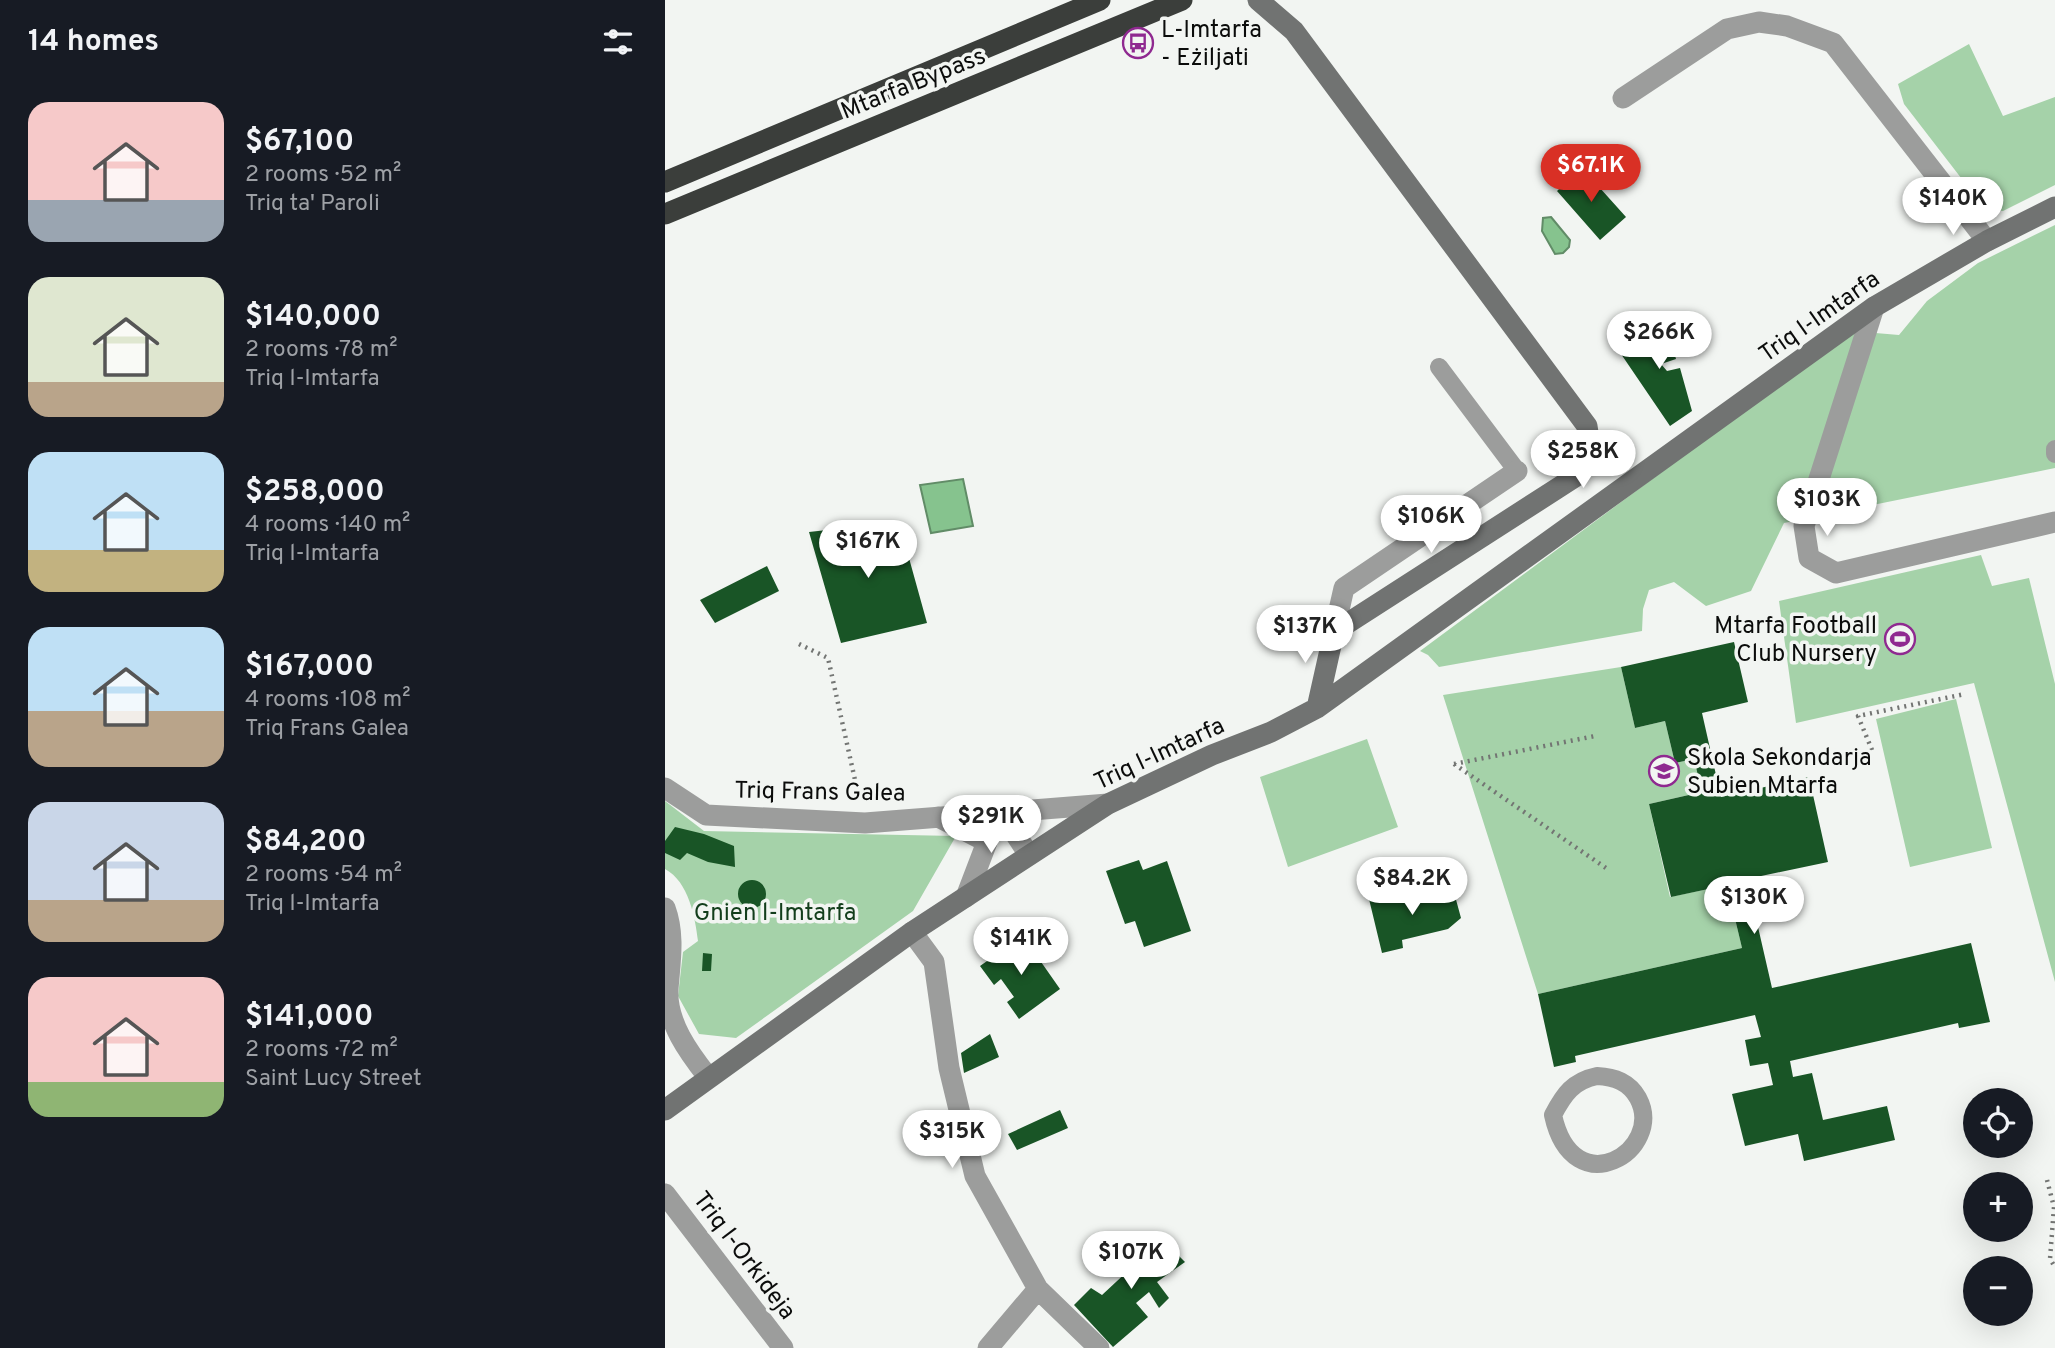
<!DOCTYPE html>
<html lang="en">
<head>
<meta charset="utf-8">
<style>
  :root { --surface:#171b24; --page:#20242c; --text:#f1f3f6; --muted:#9ea1a6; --accent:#d93025 }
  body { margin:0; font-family:Overpass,sans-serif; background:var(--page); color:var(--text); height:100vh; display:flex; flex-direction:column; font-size:26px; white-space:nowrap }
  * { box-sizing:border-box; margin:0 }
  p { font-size:23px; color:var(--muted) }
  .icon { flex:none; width:38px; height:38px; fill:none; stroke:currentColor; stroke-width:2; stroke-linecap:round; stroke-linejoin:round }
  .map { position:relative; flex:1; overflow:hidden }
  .panel { display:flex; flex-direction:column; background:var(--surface); width:665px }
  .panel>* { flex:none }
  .buttons { position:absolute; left:1298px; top:1088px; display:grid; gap:14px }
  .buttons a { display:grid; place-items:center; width:70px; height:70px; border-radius:50%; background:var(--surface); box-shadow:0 7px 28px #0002; font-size:35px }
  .price { position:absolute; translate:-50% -60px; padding:0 16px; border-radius:24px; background:#fff; color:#222; font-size:23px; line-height:46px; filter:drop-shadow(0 2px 4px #0008) }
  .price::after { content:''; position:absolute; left:50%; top:42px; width:21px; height:16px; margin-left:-10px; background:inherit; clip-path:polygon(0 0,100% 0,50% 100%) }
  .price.on { background:var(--accent); color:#fff }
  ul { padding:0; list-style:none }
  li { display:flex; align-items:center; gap:21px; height:175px; padding:0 28px }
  li span { display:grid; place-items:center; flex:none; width:196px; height:140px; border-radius:21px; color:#555 }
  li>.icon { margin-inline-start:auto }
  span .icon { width:84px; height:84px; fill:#fffc; stroke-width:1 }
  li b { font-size:30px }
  h2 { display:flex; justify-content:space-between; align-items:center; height:84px; padding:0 28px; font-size:30px }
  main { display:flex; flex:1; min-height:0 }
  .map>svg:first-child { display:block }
  .green { fill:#a5d2a9 }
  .water { fill:#86c38e; stroke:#618c67; stroke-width:2 }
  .building { fill:#195526 }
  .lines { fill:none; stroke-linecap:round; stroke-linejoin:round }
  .path { stroke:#737573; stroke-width:4.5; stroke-dasharray:2 5; stroke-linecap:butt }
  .lane { stroke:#9c9d9c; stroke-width:18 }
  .street { stroke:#9c9d9c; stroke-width:21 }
  .secondary { stroke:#717372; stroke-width:21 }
  .highway { stroke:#3b3e3b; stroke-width:21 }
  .labels { text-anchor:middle; stroke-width:7; stroke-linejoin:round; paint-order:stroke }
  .poi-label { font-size:24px; fill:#0b0c0b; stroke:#f2f5f2; text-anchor:start }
  .street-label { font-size:24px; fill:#0b0c0b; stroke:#f2f5f2 }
  .park-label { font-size:24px; fill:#133e1c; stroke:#f2f5f2 }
</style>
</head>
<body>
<main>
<section class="panel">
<h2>14 homes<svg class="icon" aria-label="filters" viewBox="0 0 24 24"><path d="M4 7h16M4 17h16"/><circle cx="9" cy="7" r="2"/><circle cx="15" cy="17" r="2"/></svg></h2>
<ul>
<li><span style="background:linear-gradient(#f6c9c9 70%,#9aa5b1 0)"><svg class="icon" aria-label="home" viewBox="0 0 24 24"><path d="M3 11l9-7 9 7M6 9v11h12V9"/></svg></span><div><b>$67,100</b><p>2 rooms · 52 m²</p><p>Triq ta' Paroli</p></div></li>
<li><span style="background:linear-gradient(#dfe7d0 75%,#b9a48a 0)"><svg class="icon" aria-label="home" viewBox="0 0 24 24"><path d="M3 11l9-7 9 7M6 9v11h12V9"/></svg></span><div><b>$140,000</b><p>2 rooms · 78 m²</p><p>Triq l-Imtarfa</p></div></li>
<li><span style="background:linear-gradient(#bfe0f5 70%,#c2b280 0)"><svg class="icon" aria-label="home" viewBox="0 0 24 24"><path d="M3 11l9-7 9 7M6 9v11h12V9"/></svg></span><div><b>$258,000</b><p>4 rooms · 140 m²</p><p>Triq l-Imtarfa</p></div></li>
<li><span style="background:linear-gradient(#bfe0f5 60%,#b9a48a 0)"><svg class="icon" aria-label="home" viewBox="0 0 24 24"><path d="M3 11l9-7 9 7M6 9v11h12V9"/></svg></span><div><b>$167,000</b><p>4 rooms · 108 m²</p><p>Triq Frans Galea</p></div></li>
<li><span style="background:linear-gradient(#c9d6e8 70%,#b9a48a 0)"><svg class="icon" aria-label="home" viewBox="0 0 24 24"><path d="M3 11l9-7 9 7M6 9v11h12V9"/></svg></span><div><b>$84,200</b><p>2 rooms · 54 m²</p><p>Triq l-Imtarfa</p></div></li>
<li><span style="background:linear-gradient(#f6c9c9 75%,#8fb573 0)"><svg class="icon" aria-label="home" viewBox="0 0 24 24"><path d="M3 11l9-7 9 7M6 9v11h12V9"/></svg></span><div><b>$141,000</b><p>2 rooms · 72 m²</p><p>Saint Lucy Street</p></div></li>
</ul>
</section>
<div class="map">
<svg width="1390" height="1348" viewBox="0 0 1390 1348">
  <rect width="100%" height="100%" fill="#f2f5f2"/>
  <path class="green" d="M1304,44L1338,116L1390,97V185L1338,211L1320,209L1239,104L1233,84Z
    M1390,225V468L1119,523L1086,591L1041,606L1009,582L984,590L978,609L977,631L774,667L763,655L755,651L1187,331L1234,335L1262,301L1313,263Z
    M1316,555L1327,586L1364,578L1390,684V982L1309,683L1131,723L1114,601Z
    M956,667L970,728L1000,721L1010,763L1029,759L1037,792L984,804L1005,897L1062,885L1077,948L873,994L778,695Z
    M1291,699L1327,848L1245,867L1211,719Z
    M702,739L733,827L623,867L595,777Z
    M0,801L39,831L291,836L248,911L71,1038L34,1034L13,996L18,952L33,941C30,917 24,882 0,869Z"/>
  <path class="water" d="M886,217L905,240L904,247L898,253L890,254L877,231L878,218Z
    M298,479L308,526L266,533L255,485Z"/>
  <path class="building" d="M917,168L961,217L935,240L892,191Z
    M999,315L1011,359L996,364L1002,371L1015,368L1027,411L1005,426L954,351Z
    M234,522L262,623L176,643L144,532Z
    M102,566L114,591L50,623L35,600Z
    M1069,642L1083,702L1037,713L1056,797L1144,777L1163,862L1082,879L1107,988L1306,943L1325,1022L1294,1028L1293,1023L1125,1061L1128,1077L1147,1073L1158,1120L1222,1106L1230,1140L1139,1161L1133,1134L1080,1146L1067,1094L1108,1085L1103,1063L1085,1066L1080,1040L1096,1037L1090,1015L910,1056L911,1062L889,1067L873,994L1077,948L1062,885L1006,897L984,804L1037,792L1029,759L1010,763L1000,721L970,728L956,667Z
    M10,827L39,834L69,846L70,867L43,862L22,853L15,860L0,853V841Z
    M474,860L478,870L502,861L526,931L479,947L470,921L460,924L441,871Z
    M73 894a14 14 0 1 1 28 0a14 14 0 1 1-28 0Z
    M777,890L790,896L796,918L783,929L737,940L738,948L717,953L704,899L725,894L728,900Z
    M360,939L395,989L354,1019L342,1002L349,997L336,979L329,985L315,966L349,942L352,945Z
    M38,953L47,954L46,971H37Z
    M325,1034L334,1057L299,1073L296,1053Z
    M395,1110L403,1128L352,1150L343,1134Z
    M489,1231L520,1262L492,1282L504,1298L494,1308L484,1292L471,1303L483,1317L448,1347L409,1305L426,1288L437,1295L480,1255L469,1243Z"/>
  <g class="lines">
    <path class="path" d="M134,644L163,658L194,798
      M1207,750L1193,716L1300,694
      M789,764L941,868
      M789,764L930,736
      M1382,1180L1389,1207L1385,1259L1390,1267"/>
    <path class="lane" d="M774,367L852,471
      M1390,449V454
      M932,1076C950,1077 964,1082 973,1098C1001,1150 908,1207 888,1115C899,1094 908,1081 932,1076Z"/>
    <path class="street" d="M958,98L1062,29L1094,22L1122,26L1168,43L1322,241
      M1209,307L1139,526L1144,558L1171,573L1390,522
      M669,632L679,588L852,471
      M0,788L41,815L200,823L443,804
      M336,812L364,855
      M273,817L322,842L301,897
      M0,908C10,935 5,962 3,989C1,1022 24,1053 43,1077
      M247,932L269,962L284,1068L310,1176L373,1289L434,1348
      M0,1194L118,1348
      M323,1348L373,1289"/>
    <path class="secondary" d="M593,0L629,31L922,426C926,446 923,462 910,477L669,632L652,708
      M0,1110L247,932L443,804L547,755L606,732L652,708L1209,307L1322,241L1390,207"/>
    <path class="highway" d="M0,182L435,0
      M0,214L517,0"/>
  </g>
  <defs>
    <g id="bus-ring" transform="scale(1.575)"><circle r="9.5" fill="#f2f5f2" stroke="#8f2990" stroke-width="1.5"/><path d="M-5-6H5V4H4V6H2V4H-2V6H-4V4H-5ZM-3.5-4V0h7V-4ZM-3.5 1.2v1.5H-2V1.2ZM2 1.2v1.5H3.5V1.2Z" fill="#8f2990"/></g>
    <g id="stadium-ring" transform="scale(1.575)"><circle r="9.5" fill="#f2f5f2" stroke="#8f2990" stroke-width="1.5"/><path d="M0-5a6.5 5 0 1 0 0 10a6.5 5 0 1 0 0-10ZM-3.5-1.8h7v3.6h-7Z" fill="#8f2990"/></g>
    <g id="school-ring" transform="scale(1.575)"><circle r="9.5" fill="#f2f5f2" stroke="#8f2990" stroke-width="1.5"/><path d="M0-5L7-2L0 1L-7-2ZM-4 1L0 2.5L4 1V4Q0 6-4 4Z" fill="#8f2990"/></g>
  </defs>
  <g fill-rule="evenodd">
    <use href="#bus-ring" x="473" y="43"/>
    <use href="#stadium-ring" x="1235" y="639"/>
    <use href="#school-ring" x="999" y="771"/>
  </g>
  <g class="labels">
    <g class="poi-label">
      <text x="496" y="37">L-Imtarfa<tspan x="496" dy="28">- Eżiljati</tspan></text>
      <text x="1212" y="633" text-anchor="end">Mtarfa Football<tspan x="1212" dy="28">Club Nursery</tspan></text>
      <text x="1022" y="765">Skola Sekondarja<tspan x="1022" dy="28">Subien Mtarfa</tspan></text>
    </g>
    <g class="street-label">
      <text transform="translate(248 83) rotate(-22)" y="8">Mtarfa Bypass</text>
      <text transform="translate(1154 316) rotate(-35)" y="8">Triq l-Imtarfa</text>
      <text transform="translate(494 753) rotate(-25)" y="8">Triq l-Imtarfa</text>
      <text transform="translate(155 791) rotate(1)" y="8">Triq Frans Galea</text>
      <text transform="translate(80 1255) rotate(53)" y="8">Triq l-Orkideja</text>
    </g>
    <g class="park-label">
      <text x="110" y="920">Gnien l-Imtarfa</text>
    </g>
  </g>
</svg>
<div class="buttons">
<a><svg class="icon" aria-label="locate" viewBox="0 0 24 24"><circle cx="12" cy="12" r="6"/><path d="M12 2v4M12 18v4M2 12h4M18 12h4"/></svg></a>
<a>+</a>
<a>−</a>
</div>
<b class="price on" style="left:926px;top:204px">$67.1K</b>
<b class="price" style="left:1288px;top:237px">$140K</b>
<b class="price" style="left:994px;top:371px">$266K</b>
<b class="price" style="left:918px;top:490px">$258K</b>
<b class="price" style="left:1162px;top:538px">$103K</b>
<b class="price" style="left:766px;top:555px">$106K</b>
<b class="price" style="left:203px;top:580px">$167K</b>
<b class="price" style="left:640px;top:665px">$137K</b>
<b class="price" style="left:326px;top:855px">$291K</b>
<b class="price" style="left:747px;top:917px">$84.2K</b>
<b class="price" style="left:1089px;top:936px">$130K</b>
<b class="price" style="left:356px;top:977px">$141K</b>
<b class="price" style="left:287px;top:1170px">$315K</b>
<b class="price" style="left:466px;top:1291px">$107K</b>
</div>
</main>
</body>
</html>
